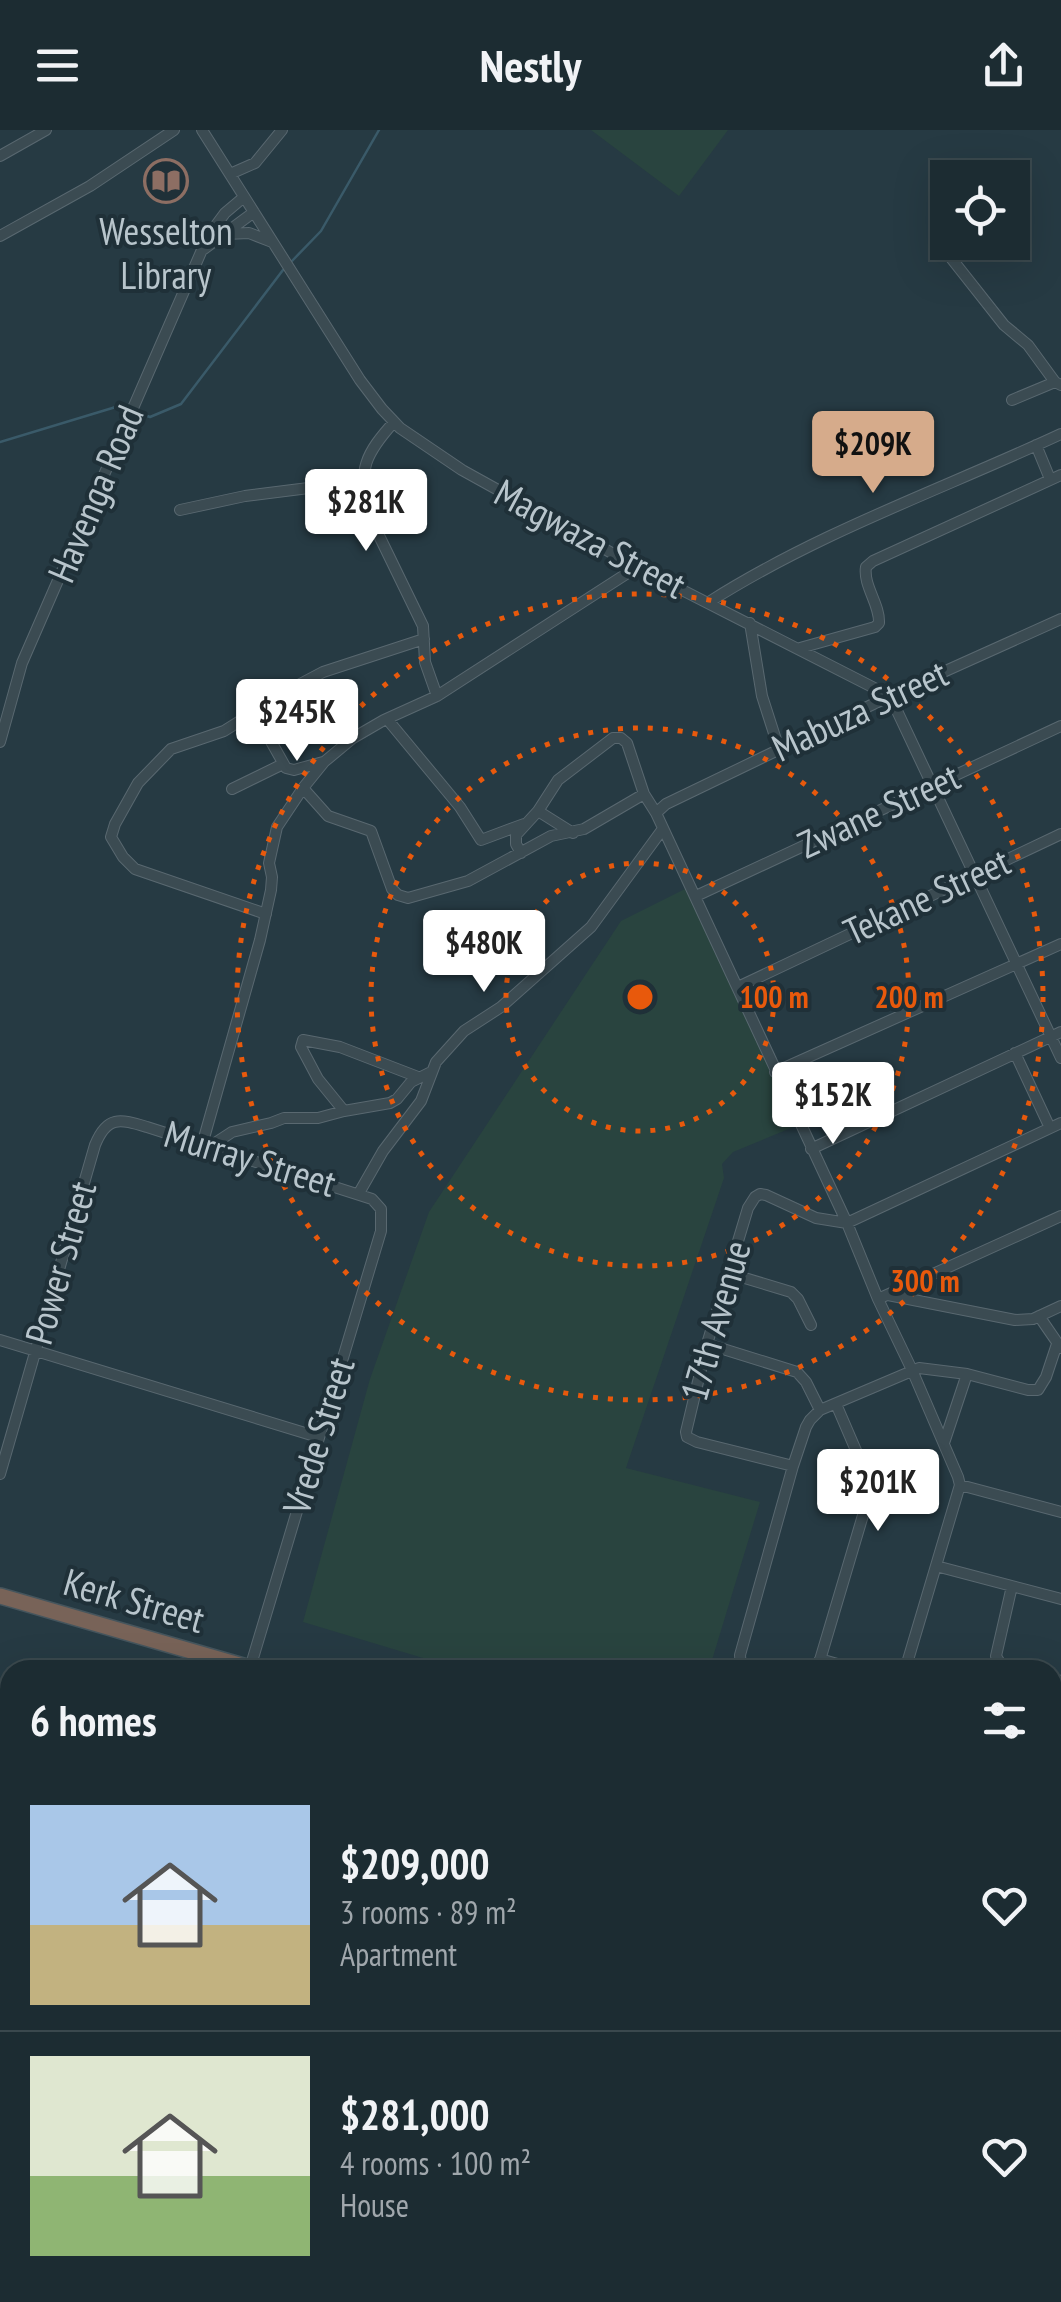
<!DOCTYPE html>
<html lang="en">
<head>
<meta charset="utf-8">
<style>
  :root { --surface:#1c2c32; --page:#25343a; --text:#f1f3f6; --muted:#a0a7ac; --line:#3a484d; --accent:#d6ab8b }
  body { margin:0; font-family:"PT Sans Narrow",sans-serif; background:var(--page); color:var(--text); height:100vh; display:flex; flex-direction:column; font-size:38px; white-space:nowrap }
  * { box-sizing:border-box; margin:0 }
  p { font-size:32px; color:var(--muted) }
  .icon { flex:none; width:55px; height:55px; fill:none; stroke:currentColor; stroke-width:2; stroke-linecap:round; stroke-linejoin:round }
  .map { position:relative; flex:1; overflow:hidden }
  .side { position:absolute; left:0px; top:1530px; width:1062px; height:642px; display:flex; flex-direction:column; background:var(--surface); border-radius:30px 30px 0 0; box-shadow:0 10px 40px #0002,0 0 0 2px var(--line) }
  .side>* { flex:none }
  .controls { position:absolute; left:930px; top:30px; display:grid; gap:20px }
  .controls a { display:grid; place-items:center; width:100px; height:100px; border-radius:0px; background:var(--surface); box-shadow:0 10px 40px #0002,0 0 0 2px var(--line); font-size:50px }
  .price { position:absolute; translate:-50% -85px; padding:0 22px; border-radius:10px; background:#fff; color:#222; font-size:32px; line-height:65px; filter:drop-shadow(0 2px 5px #0008) }
  .price::after { content:''; position:absolute; left:50%; top:60px; width:30px; height:22px; margin-left:-15px; background:inherit; clip-path:polygon(0 0,100% 0,50% 100%) }
  .price.active { background:var(--accent); color:#111 }
  ul { padding:0; list-style:none }
  li { display:flex; align-items:center; gap:30px; height:250px; padding:0 30px }
  li+li { border-top:2px solid var(--line) }
  li span { display:grid; place-items:center; flex:none; width:280px; height:200px; border-radius:0px; color:#555 }
  li>.icon { margin-inline-start:auto }
  span .icon { width:120px; height:120px; fill:#fffc; stroke-width:1 }
  li b { font-size:42px }
  h2 { display:flex; justify-content:space-between; align-items:center; height:120px; padding:0 30px; font-size:42px }
  header { display:flex; justify-content:space-between; align-items:center; height:130px; padding:0 30px; background:var(--surface); font-size:45px; font-weight:700 }
  .map>svg:first-child { display:block }
  .green { fill:#29443f }
  .lines { fill:none; stroke-linecap:round; stroke-linejoin:round }
  .stream { stroke:#3a5a69; stroke-width:2.5 }
  .minor-casing { stroke:#596870; stroke-width:12 }
  .highway-casing { stroke:#45555d; stroke-width:18 }
  .minor { stroke:#3b4b52; stroke-width:10 }
  .highway { stroke:#786358; stroke-width:15 }
  .ring { fill:none; stroke:#e8590c; stroke-width:5; stroke-dasharray:5 10 }
  .labels { text-anchor:middle; stroke-width:8; stroke-linejoin:round; paint-order:stroke }
  .poi-label { font-size:38px; fill:#b8c5cc; stroke:#1f3038 }
  .street-label { font-size:38px; fill:#b8c5cc; stroke:#1f3038 }
  .centre { fill:#e8590c; stroke:#1f3038; stroke-width:5 }
  .ring-label { font-size:30px; text-anchor:middle; font-weight:bold; fill:#e8590c; stroke:#1f3038; stroke-width:8; stroke-linejoin:round; paint-order:stroke }
</style>
</head>
<body>
<header><svg class="icon" aria-label="menu" viewBox="0 0 24 24"><path d="M4 6h16M4 12h16M4 18h16"/></svg>Nestly<svg class="icon" aria-label="share" viewBox="0 0 24 24"><path d="M12 15V3M7 8l5-5 5 5M5 13v7h14v-7"/></svg></header>
<div class="map">
<svg width="1061" height="2172" viewBox="0 0 1061 2172">
  <rect width="100%" height="100%" fill="#263a43"/>
  <path class="green" d="M591,0H728L679,66Z
    M691,756L803,993L733,1022L722,1034L724,1048L626,1338L760,1372L709,1540H463L303,1492L370,1249L429,1082L621,791Z
    M208,2163V2162L622,2163L619,2172H205Z"/>
  <g class="lines">
    <path class="stream" d="M292,131L321,101L379,0
      M136,282L150,287L181,274L283,140
      M0,312L119,276L128,280"/>
    <g class="minor-casing">
      <path id="minor" d="M202,0L360,250L382,279L400,298L462,340L637,437L890,566
        M0,26L46,0
        M230,44L255,33L282,0
        M226,104L249,103L272,112
        M0,106L90,56L174,0
        M940,114L1004,195L1028,215L1055,252L1061,255
        M204,119L254,82
        M1012,270L1055,252
        M394,292C366,323 357,340 368,383L423,496L425,532L437,566
        M1036,315L1050,349
        M180,380L245,366L364,351
        M709,472C819,402 943,359 1061,304
        M750,493L762,566L779,619
        M800,518L875,497L879,493C880,474 863,456 866,437L873,431L1061,345
        M890,566L1061,928
        M255,583L286,638L294,640L323,632
        M387,589L460,677L481,710L524,694
        M0,612L22,533L208,106L225,83L244,67
        M303,658L328,686L371,701L392,759L398,765L408,768L468,751L551,706L584,699L644,664
        M232,659L283,634
        M538,681L573,703
        M521,723L516,714V705L538,681L558,650L613,608H621L627,613L644,664L656,683
        M696,766L1061,596
        M266,784L135,739L123,727L111,707L115,694L138,653L171,619L224,601L289,560L323,542L424,509
        M738,857L1061,704
        M1015,923L1050,998
        M775,942L1061,814
        M344,981L318,949L301,917L303,910L340,917L418,947
        M202,1015L260,810L271,760L272,747L269,733L277,697L303,658L324,632L353,608L384,590L437,566L637,437
        M209,1017L232,1002L271,993L284,988H318L344,981L390,973L397,969L411,952L431,942
        M811,1019L1061,902
        M359,1063L383,1021L421,971L436,932L464,901L501,877L591,797L662,700
        M728,1143L791,1162L798,1169L811,1195
        M888,1165L1015,1190L1033,1189L1061,1176
        M878,1169L1061,1086
        M1039,1186L1061,1218
        M0,1210L318,1307
        M707,1214L797,1242L806,1252L820,1280
        M944,1313L967,1244
        M793,1336L697,1312L687,1307L686,1302L707,1214L748,1078L755,1067L760,1064L766,1065L816,1088L847,1093L1061,993
        M0,1344L95,1015C107,985 120,989 147,997L372,1069L381,1079V1101L250,1538
        M960,1355L1061,1382
        M936,1436L1061,1469
        M1012,1456L996,1526L1000,1533L1013,1540
        M820,1529L858,1540
        M741,1540L740,1525L793,1336L806,1297L810,1290L820,1280L919,1238L967,1244L1028,1260H1038L1046,1247L1057,1214
        M817,1540L869,1365L864,1339L836,1274
        M905,1540L960,1355L958,1347L912,1240L878,1169L847,1093L656,683L666,674L890,566L1061,489
        M1052,1549L1061,1551
        M1052,1634L1061,1636
        M906,2172L909,2162"/>
    </g>
    <g class="highway-casing">
      <path id="highway" d="M0,1466L257,1540
        M1052,1777L1061,1779"/>
    </g>
    <use href="#minor" class="minor"/>
    <use href="#highway" class="highway"/>
  </g>
  <g class="ring">
    <circle cx="640" cy="867" r="134"/>
    <circle cx="640" cy="867" r="269"/>
    <circle cx="640" cy="867" r="403"/>
  </g>
  <defs>
    <g id="library-ring" transform="scale(2.25)"><circle r="9.5" fill="#1f3038" stroke="#8d6e63" stroke-width="1.5"/><path d="M-6-4Q-3-5.5-.7-3.5V5Q-3 3-6 4ZM6-4Q3-5.5 .7-3.5V5Q3 3 6 4Z" fill="#8d6e63"/></g>
  </defs>
  <g fill-rule="evenodd">
    <use href="#library-ring" x="166" y="51"/>
  </g>
  <g class="labels">
    <g class="poi-label">
      <text x="166" y="115">Wesselton<tspan x="166" dy="44">Library</tspan></text>
    </g>
    <g class="street-label">
      <text transform="translate(96 364) rotate(-67)" y="13">Havenga Road</text>
      <text transform="translate(590 409) rotate(28)" y="13">Magwaza Street</text>
      <text transform="translate(860 581) rotate(-25)" y="13">Mabuza Street</text>
      <text transform="translate(879 681) rotate(-25)" y="13">Zwane Street</text>
      <text transform="translate(927 767) rotate(-25)" y="13">Tekane Street</text>
      <text transform="translate(250 1029) rotate(17)" y="13">Murray Street</text>
      <text transform="translate(61 1133) rotate(-74)" y="13">Power Street</text>
      <text transform="translate(716 1191) rotate(-74)" y="13">17th Avenue</text>
      <text transform="translate(319 1306) rotate(-73)" y="13">Vrede Street</text>
      <text transform="translate(134 1471) rotate(16)" y="13">Kerk Street</text>
    </g>
  </g>
  <circle cx="640" cy="867" r="15" class="centre"/>
  <g class="ring-label">
    <text x="774" y="878">100 m</text>
    <text x="909" y="878">200 m</text>
    <text x="925" y="1162">300 m</text>
  </g>
</svg>
<div class="controls">
<a><svg class="icon" aria-label="locate" viewBox="0 0 24 24"><circle cx="12" cy="12" r="6"/><path d="M12 2v4M12 18v4M2 12h4M18 12h4"/></svg></a>
</div>
<b class="price active" style="left:873px;top:366px">$209K</b>
<b class="price" style="left:366px;top:424px">$281K</b>
<b class="price" style="left:297px;top:634px">$245K</b>
<b class="price" style="left:484px;top:865px">$480K</b>
<b class="price" style="left:833px;top:1017px">$152K</b>
<b class="price" style="left:878px;top:1404px">$201K</b>
<section class="side">
<h2>6 homes<svg class="icon" aria-label="filters" viewBox="0 0 24 24"><path d="M4 7h16M4 17h16"/><circle cx="9" cy="7" r="2"/><circle cx="15" cy="17" r="2"/></svg></h2>
<ul>
<li><span style="background:linear-gradient(#a9c7e8 60%,#c2b280 0)"><svg class="icon" aria-label="home" viewBox="0 0 24 24"><path d="M3 11l9-7 9 7M6 9v11h12V9"/></svg></span><div><b>$209,000</b><p>3 rooms · 89 m²</p><p>Apartment</p></div><svg class="icon" aria-label="heart" viewBox="0 0 24 24"><path d="M12 20l-8-8c-3-5 5-10 8-4 3-6 11-1 8 4z"/></svg></li>
<li><span style="background:linear-gradient(#dfe7d0 60%,#8fb573 0)"><svg class="icon" aria-label="home" viewBox="0 0 24 24"><path d="M3 11l9-7 9 7M6 9v11h12V9"/></svg></span><div><b>$281,000</b><p>4 rooms · 100 m²</p><p>House</p></div><svg class="icon" aria-label="heart" viewBox="0 0 24 24"><path d="M12 20l-8-8c-3-5 5-10 8-4 3-6 11-1 8 4z"/></svg></li>
</ul>
</section>
</div>
</body>
</html>
